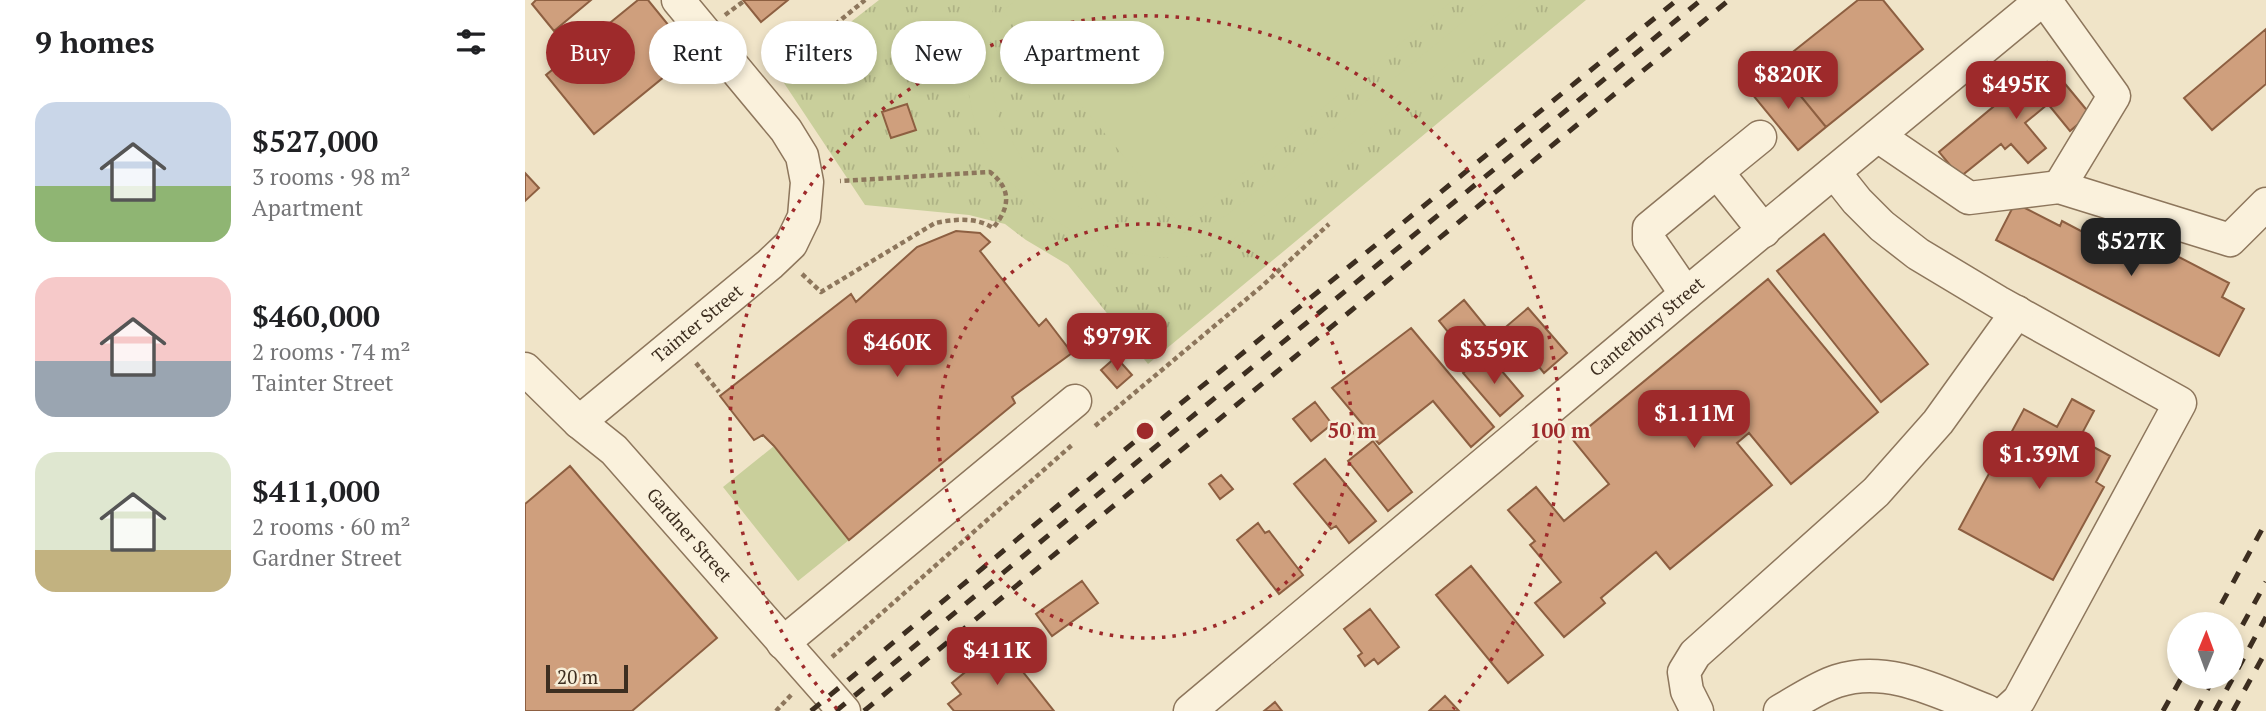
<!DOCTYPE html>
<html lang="en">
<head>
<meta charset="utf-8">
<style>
  :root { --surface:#fff; --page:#f6f6f6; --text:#202124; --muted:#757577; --accent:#9e2a2b }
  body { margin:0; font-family:"PT Serif",serif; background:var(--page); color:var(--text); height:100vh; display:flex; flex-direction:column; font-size:26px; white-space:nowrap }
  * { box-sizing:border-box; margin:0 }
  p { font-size:23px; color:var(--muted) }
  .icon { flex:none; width:38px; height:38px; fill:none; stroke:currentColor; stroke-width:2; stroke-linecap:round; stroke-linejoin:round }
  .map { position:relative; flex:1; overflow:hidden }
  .drawer { display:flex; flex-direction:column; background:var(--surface); width:525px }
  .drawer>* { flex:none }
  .top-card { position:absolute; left:21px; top:21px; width:665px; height:63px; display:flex; gap:14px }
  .needle { width:46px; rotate:1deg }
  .fabs { position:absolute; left:1642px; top:612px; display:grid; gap:14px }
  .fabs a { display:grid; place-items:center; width:77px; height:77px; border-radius:50%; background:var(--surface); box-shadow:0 4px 10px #0003; font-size:35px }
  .scale { position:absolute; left:21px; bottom:18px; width:82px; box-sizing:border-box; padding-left:7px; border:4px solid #3d2e20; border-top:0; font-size:19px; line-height:24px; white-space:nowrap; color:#3d2e20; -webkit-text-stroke:5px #f7eed8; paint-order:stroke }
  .price { position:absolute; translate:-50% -60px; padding:0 16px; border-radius:14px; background:var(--accent); color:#fff; font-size:23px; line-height:46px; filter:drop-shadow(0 2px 4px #0008) }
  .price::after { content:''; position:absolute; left:50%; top:42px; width:21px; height:16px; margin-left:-10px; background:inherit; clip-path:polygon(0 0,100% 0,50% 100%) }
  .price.selected { background:#222; color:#fff }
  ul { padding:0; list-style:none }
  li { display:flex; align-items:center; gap:21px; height:175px; padding:0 35px }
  li span { display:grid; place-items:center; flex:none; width:196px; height:140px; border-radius:21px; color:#555 }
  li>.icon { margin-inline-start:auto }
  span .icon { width:84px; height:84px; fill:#fffc; stroke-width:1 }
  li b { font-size:30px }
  h2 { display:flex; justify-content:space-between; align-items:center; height:84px; padding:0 35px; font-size:30px }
  .tag { padding:0 24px; border-radius:32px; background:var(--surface); box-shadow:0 4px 10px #0003; font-size:24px; line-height:63px }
  .tag.selected { background:var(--accent); color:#fff }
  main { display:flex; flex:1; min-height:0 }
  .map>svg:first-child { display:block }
  .park { fill:url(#park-tufts) }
  .garden { fill:#c9cf9b }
  .building { fill:#cf9f7d; stroke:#8d5f41; stroke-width:2 }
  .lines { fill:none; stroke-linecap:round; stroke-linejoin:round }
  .minor-casing { stroke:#8d765c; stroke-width:35 }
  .path { stroke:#8d765c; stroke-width:4.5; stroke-dasharray:5 3.5; stroke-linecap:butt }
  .minor { stroke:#faf1dc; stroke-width:32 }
  .rail { stroke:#3d2e20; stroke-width:5; stroke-dasharray:12 12; stroke-linecap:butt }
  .ring { fill:none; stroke:#9e2a2b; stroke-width:3.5; stroke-dasharray:3.5 7 }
  .labels { text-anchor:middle; stroke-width:5; stroke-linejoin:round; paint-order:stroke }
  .street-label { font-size:18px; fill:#3d2e20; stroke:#f7eed8 }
  .centre { fill:#9e2a2b; stroke:#f7eed8; stroke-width:3.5 }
  .ring-label { font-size:21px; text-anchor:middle; font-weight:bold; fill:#9e2a2b; stroke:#f7eed8; stroke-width:5; stroke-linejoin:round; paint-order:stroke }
</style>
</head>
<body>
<main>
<section class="drawer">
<h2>9 homes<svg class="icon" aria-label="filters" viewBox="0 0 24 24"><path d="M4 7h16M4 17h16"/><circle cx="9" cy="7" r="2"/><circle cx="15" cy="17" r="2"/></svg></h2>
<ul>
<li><span style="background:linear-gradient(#c9d6e8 60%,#8fb573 0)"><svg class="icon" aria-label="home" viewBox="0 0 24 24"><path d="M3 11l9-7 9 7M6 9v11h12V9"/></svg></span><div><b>$527,000</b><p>3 rooms · 98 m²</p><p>Apartment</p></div></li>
<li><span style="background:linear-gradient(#f6c9c9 60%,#9aa5b1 0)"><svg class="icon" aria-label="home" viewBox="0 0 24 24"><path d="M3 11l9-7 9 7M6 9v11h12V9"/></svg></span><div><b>$460,000</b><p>2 rooms · 74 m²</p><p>Tainter Street</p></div></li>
<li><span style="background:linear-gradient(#dfe7d0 70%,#c2b280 0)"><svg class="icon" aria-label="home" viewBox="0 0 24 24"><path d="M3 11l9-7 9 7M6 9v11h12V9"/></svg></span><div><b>$411,000</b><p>2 rooms · 60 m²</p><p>Gardner Street</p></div></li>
</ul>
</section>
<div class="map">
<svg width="1741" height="711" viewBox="0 0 1741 711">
  <defs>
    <pattern id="park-tufts" width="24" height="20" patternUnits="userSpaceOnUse" patternTransform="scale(1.75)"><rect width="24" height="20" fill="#c9cf9b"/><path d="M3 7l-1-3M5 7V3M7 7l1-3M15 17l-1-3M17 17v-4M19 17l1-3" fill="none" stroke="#aeb285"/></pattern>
  </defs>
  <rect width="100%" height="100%" fill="#f0e4c8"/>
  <path class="park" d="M354,0H1061L623,364L543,265L501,240L480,224L444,215L340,205L255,77Z"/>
  <path class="garden" d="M446,0H470L465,23L461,60L473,116L500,164L532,192L571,218L604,229L645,234L673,231L702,215L965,0H1002L716,234C704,241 691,252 678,254C588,273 484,209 451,126C448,118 447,108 445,100C438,61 437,39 446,0Z
    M491,0H928L656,225L478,11Z
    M249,446L324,540L273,581L198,487Z"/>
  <path class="building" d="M11,0H66L29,31L7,4Z
    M113,0H123L167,54L69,134L21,75Z
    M218,0H263L236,22Z
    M1333,0H1358L1398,49L1301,127L1261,78L1249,88L1239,75Z
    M1741,29V84L1687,130L1659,98Z
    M1522,62L1565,114L1545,131L1523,104L1500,123L1521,148L1503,163L1486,144L1480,149L1476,144L1435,177L1414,152Z
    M1239,75L1249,88L1261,78L1301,127L1273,150L1223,89Z
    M382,104L391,130L366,138L357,112Z
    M0,173L14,188L0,201Z
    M1490,203L1535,226L1537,221L1613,261L1623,241L1704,283L1697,297L1719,309L1694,356L1471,240Z
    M431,231L455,233L465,242L455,251L514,326L521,319L547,353L487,397L490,403L324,540L249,446L238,435L229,440L195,396L326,294L331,302L392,247Z
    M1299,234L1403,364L1356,402L1252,271Z
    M1243,279L1353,412L1266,484L1224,433L1212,443L1247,485L1145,569L1131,552L1076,598L1080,603L1039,637L1010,603L1036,582L1005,545L1010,541L983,510L1011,487L1039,521L1084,484L1048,440Z
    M939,300L966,333L941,354L914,321Z
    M1003,308L1042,353L1019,373L1006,357L1001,361L976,331Z
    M886,328L969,427L946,447L908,401L854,444L807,388Z
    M591,357L607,375L592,388L576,370Z
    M965,357L998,396L975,416L938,373L948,365L951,368Z
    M1547,399L1569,411L1554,439L1585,456L1571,482L1579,487L1528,580L1434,529L1499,409L1532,427Z
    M790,402L807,424L786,441L768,419Z
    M848,441L887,492L863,511L823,461Z
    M800,459L851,521L824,543L811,526L806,529L769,484Z
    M45,466L192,638L107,711H0V504Z
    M696,475L708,489L695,499L684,484Z
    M733,523L740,533L744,531L778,575L754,594L712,540Z
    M946,566L1018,655L983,683L911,595Z
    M557,581L573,603L527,636L511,614Z
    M845,609L874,647L853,664L849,659L840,666L833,656L837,653L819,629Z
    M472,646L480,656L483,653L529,711H429L423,704L436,694L427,683Z
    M920,696L934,711H904Z
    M750,702L757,711H739Z"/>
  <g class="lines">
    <g class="minor-casing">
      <g id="minor">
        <path d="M1520,0L1589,96L1534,187"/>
        <path d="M1353,136L1444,198L1534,187L1705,240L1741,204"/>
        <path d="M1235,137L1192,172L1239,231"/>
        <path d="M1309,172L1332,201L1357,226L1393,254L1473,302L1655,403L1494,700L1482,711"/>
        <path d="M1161,294L1124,240V228L1192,172"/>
        <path id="s1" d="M0,369L54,422L89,450L319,711"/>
        <path id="s2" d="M54,422L245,264L266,244L279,217L282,182L277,156L261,130L153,0"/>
        <path d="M258,643L550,401"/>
        <path id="s3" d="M665,711L1161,294L1517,0"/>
        <path d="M1172,711L1162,691L1159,672L1170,654L1351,492L1413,422L1492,312"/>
        <path d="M1255,711C1273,701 1293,687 1312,681C1363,664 1415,693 1462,711"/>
      </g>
    </g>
    <path class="path" d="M200,15L219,1
      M251,73L340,0
      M277,274L296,292L410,223C429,219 452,217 468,228C485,208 487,189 465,172L315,181
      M171,363L194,392
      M570,426L736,287L804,224
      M307,657L547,445
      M251,711L267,694"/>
    <use href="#minor" class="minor"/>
    <path class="rail" d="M1685,625L1741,522
      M1706,646L1741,582
      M286,711L644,413L1152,0
      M311,711L658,424L1176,0
      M339,711L1204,0
      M1638,711L1657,677
      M1671,711L1689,677
      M1690,711L1741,617
      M1708,711L1741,651"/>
  </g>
  <g class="ring">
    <circle cx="620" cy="431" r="207"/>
    <path d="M312 709A415 415 0 1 1 928 709"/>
  </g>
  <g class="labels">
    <g class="street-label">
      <text dy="6" stroke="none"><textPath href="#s2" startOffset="154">Tainter Street</textPath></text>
      <text dy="6" stroke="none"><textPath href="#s3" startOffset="597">Canterbury Street</textPath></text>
      <text dy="6" stroke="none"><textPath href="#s1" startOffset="234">Gardner Street</textPath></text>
    </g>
  </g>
  <circle cx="620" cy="431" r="10" class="centre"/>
  <g class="ring-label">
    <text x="827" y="438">50 m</text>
    <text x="1035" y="438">100 m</text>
  </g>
</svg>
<div class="fabs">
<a><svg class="needle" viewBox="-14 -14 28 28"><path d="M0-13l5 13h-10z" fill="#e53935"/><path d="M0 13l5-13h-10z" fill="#757577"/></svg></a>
</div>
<div class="scale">20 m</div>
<b class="price" style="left:1263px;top:111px">$820K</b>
<b class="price" style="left:1491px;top:121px">$495K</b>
<b class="price selected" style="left:1606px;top:278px">$527K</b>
<b class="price" style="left:592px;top:373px">$979K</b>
<b class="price" style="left:372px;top:379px">$460K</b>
<b class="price" style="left:969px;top:386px">$359K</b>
<b class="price" style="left:1169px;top:450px">$1.11M</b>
<b class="price" style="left:1514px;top:491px">$1.39M</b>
<b class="price" style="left:472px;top:687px">$411K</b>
<div class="top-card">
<a class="tag selected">Buy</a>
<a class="tag">Rent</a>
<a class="tag">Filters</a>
<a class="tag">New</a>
<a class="tag">Apartment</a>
</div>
</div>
</main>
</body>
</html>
